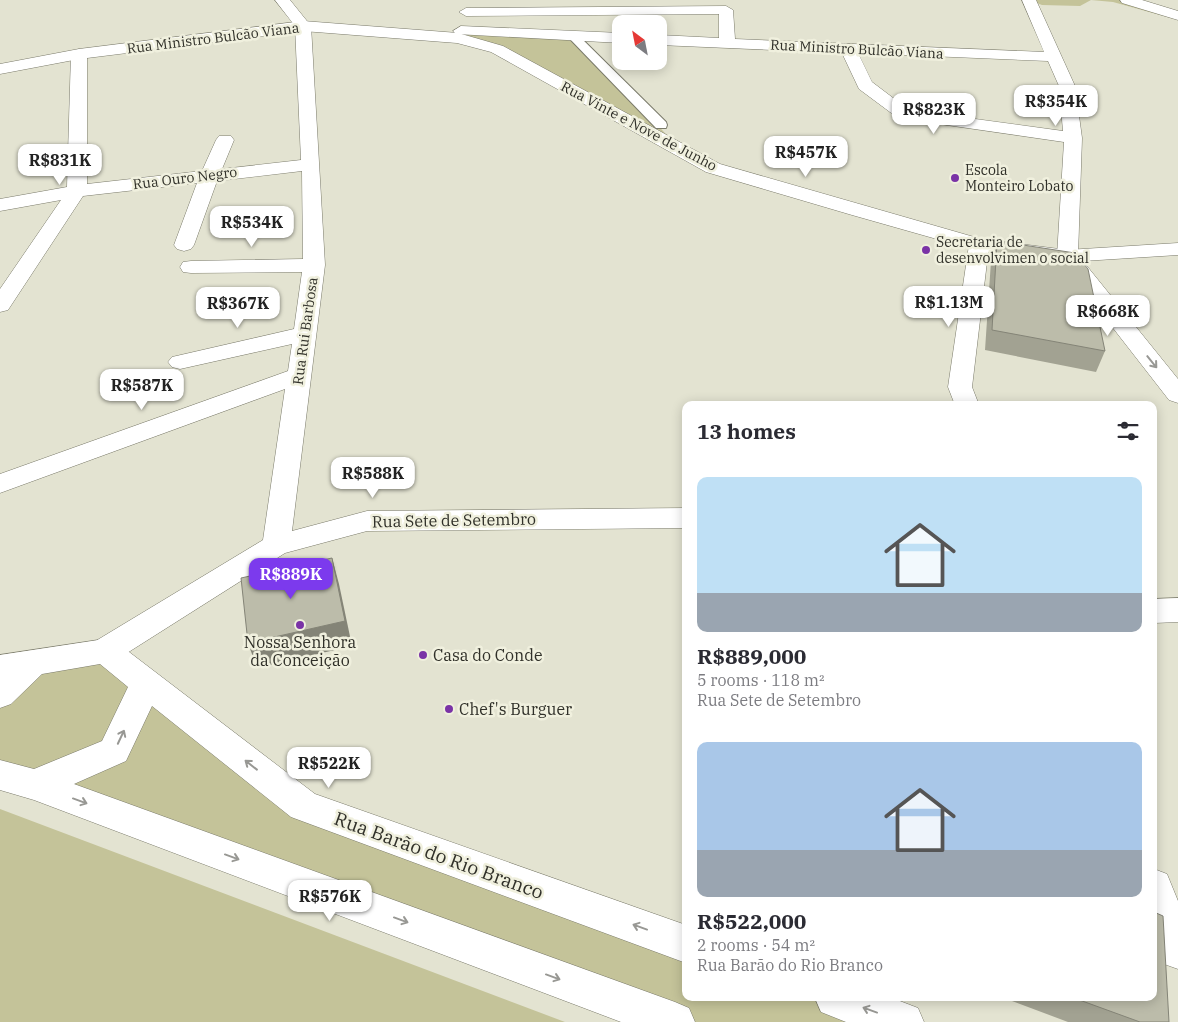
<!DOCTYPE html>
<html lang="en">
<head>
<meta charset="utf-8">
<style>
  :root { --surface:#fff; --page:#f2f2f3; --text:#2b2b33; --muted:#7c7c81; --accent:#7c3aed }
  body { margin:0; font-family:"IBM Plex Serif",serif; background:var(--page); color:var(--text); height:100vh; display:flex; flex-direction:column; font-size:19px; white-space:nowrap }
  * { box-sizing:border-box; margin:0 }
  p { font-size:16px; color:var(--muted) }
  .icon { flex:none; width:28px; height:28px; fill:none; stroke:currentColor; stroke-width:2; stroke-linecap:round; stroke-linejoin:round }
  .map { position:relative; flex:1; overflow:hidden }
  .details { position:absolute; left:682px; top:401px; width:475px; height:600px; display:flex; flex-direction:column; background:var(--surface); border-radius:10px; box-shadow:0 2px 12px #0003 }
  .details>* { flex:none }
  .needle { width:32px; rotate:328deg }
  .controls { position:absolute; left:612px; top:15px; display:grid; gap:10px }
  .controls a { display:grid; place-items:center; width:55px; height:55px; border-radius:10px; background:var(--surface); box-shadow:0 2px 12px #0003; font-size:25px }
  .price { position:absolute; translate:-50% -42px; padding:0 11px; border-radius:10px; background:#fff; color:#222; font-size:16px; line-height:32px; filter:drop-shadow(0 1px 2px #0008) }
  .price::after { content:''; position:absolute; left:50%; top:30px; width:15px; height:11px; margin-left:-8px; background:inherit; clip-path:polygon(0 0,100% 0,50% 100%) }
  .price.active { background:var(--accent); color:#fff }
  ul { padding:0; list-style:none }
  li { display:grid; align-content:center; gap:10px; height:265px; padding:0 15px }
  li span { display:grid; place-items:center; height:155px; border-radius:10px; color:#555 }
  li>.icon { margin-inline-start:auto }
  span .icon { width:90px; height:90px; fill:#fffc; stroke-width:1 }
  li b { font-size:21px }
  h2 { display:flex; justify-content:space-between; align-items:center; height:60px; padding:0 15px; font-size:21px }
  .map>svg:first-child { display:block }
  .green { fill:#c4c399 }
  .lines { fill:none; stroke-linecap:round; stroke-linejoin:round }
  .service-casing { stroke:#7a7a6a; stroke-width:2 }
  .minor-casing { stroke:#7a7a6a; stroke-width:1 }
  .tertiary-casing { stroke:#7a7a6a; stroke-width:1 }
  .service { fill:#fff; fill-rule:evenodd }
  .minor { fill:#fff; fill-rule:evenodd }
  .tertiary { fill:#fff; fill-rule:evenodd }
  .wall { fill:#a2a292 }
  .shaded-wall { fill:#848477 }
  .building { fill:#bcbcaa; stroke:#848477 }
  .oneway { stroke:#989894 }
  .poi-dot { fill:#7a33a6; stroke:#f0f0de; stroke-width:2 }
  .labels { text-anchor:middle; stroke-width:5; stroke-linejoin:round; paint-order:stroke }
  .far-street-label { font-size:14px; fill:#303029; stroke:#f0f0de }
  .far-poi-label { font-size:14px; fill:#303029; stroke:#f0f0de; text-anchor:start }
  .street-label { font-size:16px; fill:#303029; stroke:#f0f0de }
  .poi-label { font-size:16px; fill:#303029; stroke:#f0f0de; text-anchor:start }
  .near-street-label { font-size:19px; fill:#303029; stroke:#f0f0de }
</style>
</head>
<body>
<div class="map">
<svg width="1178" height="1022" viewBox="0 0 1178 1022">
  <rect width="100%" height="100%" fill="#e3e3d1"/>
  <path class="green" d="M1029,0H1127L1178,20L1113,2L1091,0L1080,6L1042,5Z
    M461,31L573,36L681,150L497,49L458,38Z
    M105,651L303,806L686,944V998H835L904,1022H675L0,775V668Z
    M0,809L565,1022H0Z"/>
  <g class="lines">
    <g class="service-casing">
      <path id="service" d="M573,33L577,34L666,122L667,125L666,128H656L569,38L567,36Z"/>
    </g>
    <g class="minor-casing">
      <path id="minor" d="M275,0H290L311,26L325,265L292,531L367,511L686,508V528L367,531L285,553L116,660L105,663L94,660L89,651L94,642L263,540L285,389L0,493V474L288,371L292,344L180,369L172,367L168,362L172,357L294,329L302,272L191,273L183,272L180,267L183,262L191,261L303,259L302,171L217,181L194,245L191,249L184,251L177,249L174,245L197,183L83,196L8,310L0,312V289L61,200L0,211V199L67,187L71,54L79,49L87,54V184L202,171L216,140L219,136H231L234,140L222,169L301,160L295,26Z
        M1022,0H1036L1075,86L1082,138L1078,255L1178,379V403L1169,400L1057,256L1064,142L898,118L859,89L842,53L659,45V35L719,38V14L466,16L459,12L466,8L726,6L733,10L735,39L1044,52ZM858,53L1048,61L1059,86L1063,131L909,110L872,82Z
        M461,26L621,33V43L456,34L453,31Z
        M979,239L986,241L989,245L972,387L979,405H955L948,387L969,245L972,241Z
        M1178,598V622L1154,623V599Z
        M1154,869L1167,874L1178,901V969L1164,964L1154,937Z"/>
    </g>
    <g class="tertiary-casing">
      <path id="tertiary" d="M1120,0H1142L1178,11V20L1122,3Z
        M303,21L458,33L503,46L720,164L981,239L1067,250L1178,243V255L1067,262L979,251L852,215L706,172L491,52L457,43L303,31L79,59L0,74V64L79,49Z
        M105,639L116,642L315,794L686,925V963L291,817L152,706L126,761L74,784L675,1002L689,1008L695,1022H621L34,800L0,790V760L34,769L102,741L128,687L100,664L42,674L11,704L0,708V655Z
        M815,998H892L918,1008L924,1022H846L821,1012Z"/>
    </g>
    <use href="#service" class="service"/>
    <use href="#minor" class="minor"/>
    <use href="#tertiary" class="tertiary"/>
  </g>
  <path class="wall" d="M997,241L1105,351L1096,372L985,350L991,261Z
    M1004,998H1154L1169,1022H1068Z"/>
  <path class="shaded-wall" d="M332,558L339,584L352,646L257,668L248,643Z"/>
  <path class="building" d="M997,241L1075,253L1088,269L1105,351L992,330Z
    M332,558L345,621L248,643L241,578Z
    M1154,912L1163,916L1169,1022H1140L1074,998H1154Z"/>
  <defs><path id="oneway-shaft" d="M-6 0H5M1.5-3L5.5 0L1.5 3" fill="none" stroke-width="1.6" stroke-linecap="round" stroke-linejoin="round" transform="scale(1.25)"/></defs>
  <g class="oneway">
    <use href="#oneway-shaft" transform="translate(1152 362) rotate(51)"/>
    <use href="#oneway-shaft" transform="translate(121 737) rotate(-65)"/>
    <use href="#oneway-shaft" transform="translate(251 765) rotate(-142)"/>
    <use href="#oneway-shaft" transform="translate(80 801) rotate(20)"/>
    <use href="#oneway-shaft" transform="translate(232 857) rotate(20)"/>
    <use href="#oneway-shaft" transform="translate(401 920) rotate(20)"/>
    <use href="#oneway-shaft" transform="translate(640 927) rotate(-160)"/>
    <use href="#oneway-shaft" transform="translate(553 977) rotate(20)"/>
    <use href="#oneway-shaft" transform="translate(870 1010) rotate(-160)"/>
  </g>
  <g class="poi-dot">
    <circle cx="955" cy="178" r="5"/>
    <circle cx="926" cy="250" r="5"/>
    <circle cx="300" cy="625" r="5"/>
    <circle cx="423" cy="655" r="5"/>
    <circle cx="449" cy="709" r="5"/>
  </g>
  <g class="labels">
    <g class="far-street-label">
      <text transform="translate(213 38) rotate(-7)" y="5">Rua Ministro Bulcão Viana</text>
      <text transform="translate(857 49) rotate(3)" y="5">Rua Ministro Bulcão Viana</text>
      <text transform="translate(639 126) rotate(28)" y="5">Rua Vinte e Nove de Junho</text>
      <text transform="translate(185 178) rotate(-7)" y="5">Rua Ouro Negro</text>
      <text transform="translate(305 331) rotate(-82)" y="5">Rua Rui Barbosa</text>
    </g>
    <g class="far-poi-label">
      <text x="965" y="175">Escola<tspan x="965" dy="16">Monteiro Lobato</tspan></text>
      <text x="936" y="247">Secretaria de<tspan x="936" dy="16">desenvolvimen o social</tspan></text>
    </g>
    <g class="street-label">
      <text transform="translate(454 520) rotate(-1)" y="6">Rua Sete de Setembro</text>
    </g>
    <g class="poi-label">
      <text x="300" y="648" text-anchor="middle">Nossa Senhora<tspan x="300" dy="18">da Conceição</tspan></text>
      <text x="433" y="661">Casa do Conde</text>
      <text x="459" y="715">Chef's Burguer</text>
    </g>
    <g class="near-street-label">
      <text transform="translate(439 855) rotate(20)" y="7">Rua Barão do Rio Branco</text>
    </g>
  </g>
</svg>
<div class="controls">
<a><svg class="needle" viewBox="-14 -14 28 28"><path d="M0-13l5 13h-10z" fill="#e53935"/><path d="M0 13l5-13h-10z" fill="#7c7c81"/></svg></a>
</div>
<b class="price" style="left:1056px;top:127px">R$354K</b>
<b class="price" style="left:934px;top:135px">R$823K</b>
<b class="price" style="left:806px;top:178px">R$457K</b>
<b class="price" style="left:60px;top:186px">R$831K</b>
<b class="price" style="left:252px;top:248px">R$534K</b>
<b class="price" style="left:949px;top:328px">R$1.13M</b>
<b class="price" style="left:238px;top:329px">R$367K</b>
<b class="price" style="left:1108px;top:337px">R$668K</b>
<b class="price" style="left:142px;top:411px">R$587K</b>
<b class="price" style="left:373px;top:499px">R$588K</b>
<b class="price active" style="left:291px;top:600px">R$889K</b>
<b class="price" style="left:329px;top:789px">R$522K</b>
<b class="price" style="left:330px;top:922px">R$576K</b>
<section class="details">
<h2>13 homes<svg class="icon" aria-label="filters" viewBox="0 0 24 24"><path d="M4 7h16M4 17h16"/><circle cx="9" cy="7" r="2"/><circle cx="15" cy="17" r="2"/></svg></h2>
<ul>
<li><span style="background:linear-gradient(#bfe0f5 75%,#9aa5b1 0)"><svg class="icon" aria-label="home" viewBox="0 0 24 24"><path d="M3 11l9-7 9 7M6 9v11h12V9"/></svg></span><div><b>R$889,000</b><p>5 rooms · 118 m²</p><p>Rua Sete de Setembro</p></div></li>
<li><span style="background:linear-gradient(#a9c7e8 70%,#9aa5b1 0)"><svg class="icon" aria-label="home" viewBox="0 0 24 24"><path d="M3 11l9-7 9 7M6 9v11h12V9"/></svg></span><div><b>R$522,000</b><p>2 rooms · 54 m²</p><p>Rua Barão do Rio Branco</p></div></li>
</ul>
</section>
</div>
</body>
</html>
